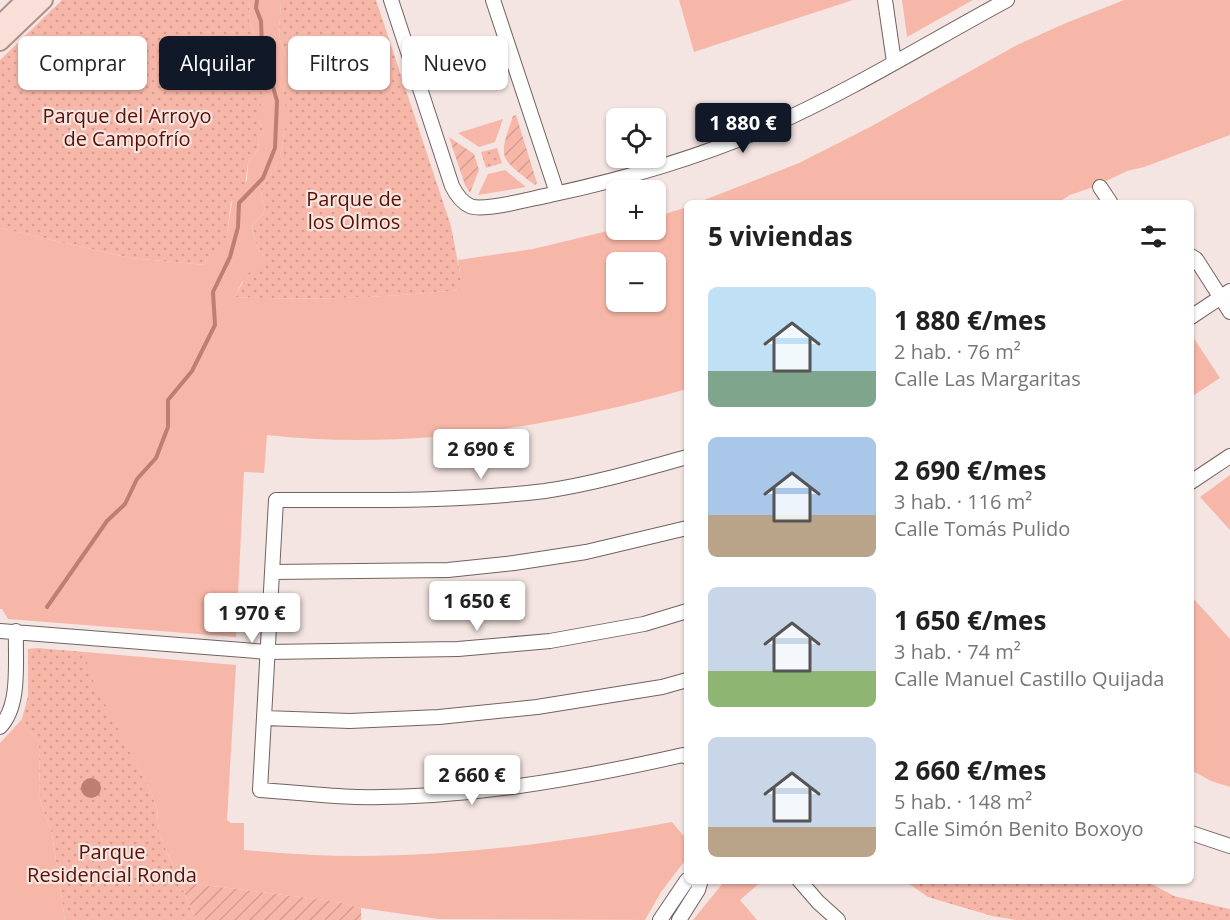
<!DOCTYPE html>
<html lang="es">
<head>
<meta charset="utf-8">
<style>
  :root { --surface:#fff; --page:#f2f2f2; --text:#222; --muted:#767676; --accent:#111827 }
  body { margin:0; font-family:"Open Sans",sans-serif; background:var(--page); color:var(--text); height:100vh; display:flex; flex-direction:column; font-size:22px; white-space:nowrap }
  * { box-sizing:border-box; margin:0 }
  p { font-size:20px; color:var(--muted) }
  .icon { flex:none; width:33px; height:33px; fill:none; stroke:currentColor; stroke-width:2; stroke-linecap:round; stroke-linejoin:round }
  .map { position:relative; flex:1; overflow:hidden }
  .drawer { position:absolute; left:684px; top:200px; width:510px; height:684px; display:flex; flex-direction:column; background:var(--surface); border-radius:9px; box-shadow:0 2px 4px #0004 }
  .drawer>* { flex:none }
  .guide { position:absolute; left:18px; top:36px; width:570px; height:54px; display:flex; gap:12px }
  .fabs { position:absolute; left:606px; top:108px; display:grid; gap:12px }
  .fabs a { display:grid; place-items:center; width:60px; height:60px; border-radius:9px; background:var(--surface); box-shadow:0 2px 4px #0004; font-size:30px }
  .price { position:absolute; translate:-50% -51px; padding:0 14px; border-radius:6px; background:#fff; color:#222; font-size:20px; line-height:39px; filter:drop-shadow(0 2px 3px #0008) }
  .price::after { content:''; position:absolute; left:50%; top:36px; width:18px; height:14px; margin-left:-9px; background:inherit; clip-path:polygon(0 0,100% 0,50% 100%) }
  .price.on { background:var(--accent); color:#fff }
  ul { padding:0; list-style:none }
  li { display:flex; align-items:center; gap:18px; height:150px; padding:0 24px }
  li span { display:grid; place-items:center; flex:none; width:168px; height:120px; border-radius:9px; color:#555 }
  li>.icon { margin-inline-start:auto }
  span .icon { width:72px; height:72px; fill:#fffc; stroke-width:1 }
  li b { font-size:26px }
  h2 { display:flex; justify-content:space-between; align-items:center; height:72px; padding:0 24px; font-size:26px }
  .pill { padding:0 21px; border-radius:9px; background:var(--surface); box-shadow:0 2px 4px #0004; font-size:21px; line-height:54px }
  .pill.on { background:var(--accent); color:#fff }
  .map>svg:first-child { display:block }
  .grass { fill:#f7b7a8; fill-rule:evenodd }
  .park { fill:url(#park-dots) }
  .garden { fill:url(#garden-furrows) }
  .water { fill:#bc7f71 }
  .lines { fill:none; stroke-linecap:round; stroke-linejoin:round }
  .stream { stroke:#bc7f71; stroke-width:4 }
  .minor-casing { stroke:#6f6360; stroke-width:16 }
  .major-casing { stroke:#af9088; stroke-width:20 }
  .minor { stroke:#fff; stroke-width:14 }
  .major { stroke:#fadfd9; stroke-width:16 }
  .labels { text-anchor:middle; stroke-width:4.5; stroke-linejoin:round; paint-order:stroke }
  .park-label { font-size:20px; fill:#5b1001; stroke:#f4e5e2 }
</style>
</head>
<body>
<div class="map">
<svg width="1230" height="920" viewBox="0 0 1230 920">
  <defs>
    <pattern id="park-dots" width="8" height="8" patternUnits="userSpaceOnUse" patternTransform="scale(1.5)"><rect width="8" height="8" fill="#f7b7a8"/><path d="M2 2h.1M6 6h.1" fill="none" stroke="#d49d90" stroke-width="1.8" stroke-linecap="round"/></pattern>
    <pattern id="garden-furrows" width="10" height="10" patternUnits="userSpaceOnUse" patternTransform="scale(1.5)"><rect width="10" height="10" fill="#f7b7a8"/><path d="M-1 1l2-2M0 10L10 0M9 11l2-2" fill="none" stroke="#d49d90"/></pattern>
  </defs>
  <rect width="100%" height="100%" fill="#f4e5e2"/>
  <path class="grass" d="M250,0H280C282,14 277,29 281,43C284,52 289,61 291,70L283,89L289,120L284,133L280,158L276,167L261,188L262,199L265,206L263,214L252,225L256,245L264,256V263L242,282L235,297C312,301 386,297 462,290L458,260L533,249L616,229L656,230V217L687,207V389C552,427 407,451 267,435L264,473L244,472L236,637L8,619L2,609H0V228L130,258L205,265L206,258L216,251L227,234L232,202L247,180L248,163L259,149L258,138L264,132L259,120L260,83L254,58L255,37L249,20ZM616,262H656V302H616Z
    M679,0H853L694,52Z
    M902,0H973L907,37Z
    M1124,0H1230V135L1144,167L1127,171L1096,186L1070,195L1059,202H699L799,163L870,127L1017,45L1066,23Z
    M503,119L495,142L479,147L458,133Z
    M505,170L526,187L478,195L488,174Z
    M1191,334L1220,378L1191,397Z
    M1230,475V530L1200,497Z
    M1191,596L1230,639V787L1211,781L1191,770Z
    M85,652L236,665L227,820L231,823H244V850C267,852 290,854 313,855C433,860 554,844 672,822L687,840V858L661,892L645,920L438,919L361,908L333,901L180,882L159,833L157,809L151,792L89,675Z
    M22,719L27,729L39,742L40,800L52,834L65,920H0V743Z
    M721,881H762L740,900L757,920H693L723,883Z"/>
  <path class="park" d="M62,0H250L249,20L255,37L254,58L262,93L259,120L264,132L258,138L259,149L248,163L244,193L231,202L227,234L221,249L206,258L205,265L130,258L0,228V60Z
    M280,0H376L451,226L463,290C387,297 312,301 235,297L247,274L264,263V256L256,245L252,225L263,214L265,206L262,199L261,188L276,167L280,158L284,133L288,120L283,89L291,70C289,61 284,52 281,43C277,29 282,14 280,0Z
    M497,148L502,163L486,168L481,152Z
    M37,648L85,652L90,675L151,792L157,809L159,833L196,920H65L52,834L40,800L39,742L27,729L22,719L28,696V649Z
    M905,881H1146L1174,896L1230,909V920H1016L992,916L928,897Z"/>
  <path class="garden" d="M516,115L537,183L535,185C499,157 498,160 513,116Z
    M449,137L474,154L479,170L470,193L465,185Z
    M180,882L333,901L361,908V920H196Z"/>
  <path class="water" d="M81 788a10 10 0 1 1 20 0a10 10 0 1 1-20 0Z"/>
  <g class="lines">
    <path class="stream" d="M47,607L107,521L125,504L137,479L156,458L168,427V400L192,371L215,325L213,292L230,257L238,227L239,203L263,178L275,148L277,101L262,48L261,21L256,8L257,0"/>
    <g class="minor-casing">
      <path id="minor" d="M391,0L452,186C456,194 461,202 470,206C484,212 533,198 550,195C625,179 700,157 771,126C852,90 929,42 1007,0
        M493,0L557,193
        M885,0L894,62
        M1100,187L1110,202
        M1191,256L1196,259L1230,312
        M1191,317L1230,291
        M687,457C641,470 593,484 545,491C455,502 366,500 276,500L260,790C292,792 324,796 356,797C466,799 577,779 683,755L687,757
        M1191,482L1230,456
        M272,572L448,570L514,563L586,552L687,528
        M0,631L268,652L458,649L550,641L644,624L687,611
        M264,718L350,721L439,717L537,707L662,687L687,680
        M0,727C21,705 15,661 16,631
        M1191,833L1230,846
        M799,880L818,902L838,920
        M660,920L687,880
        M679,920L698,890L701,880"/>
    </g>
    <g class="major-casing">
      <path id="major" d="M0,24L25,0
        M0,42L44,0"/>
    </g>
    <use href="#minor" class="minor"/>
    <use href="#major" class="major"/>
  </g>
  <g class="labels">
    <g class="park-label">
      <text x="127" y="123">Parque del Arroyo<tspan x="127" dy="23">de Campofrío</tspan></text>
      <text x="354" y="206">Parque de<tspan x="354" dy="23">los Olmos</tspan></text>
      <text x="112" y="859">Parque<tspan x="112" dy="23">Residencial Ronda</tspan></text>
    </g>
  </g>
</svg>
<div class="fabs">
<a><svg class="icon" aria-label="locate" viewBox="0 0 24 24"><circle cx="12" cy="12" r="6"/><path d="M12 2v4M12 18v4M2 12h4M18 12h4"/></svg></a>
<a>+</a>
<a>−</a>
</div>
<b class="price on" style="left:743px;top:154px">1 880 €</b>
<b class="price" style="left:481px;top:480px">2 690 €</b>
<b class="price" style="left:477px;top:632px">1 650 €</b>
<b class="price" style="left:252px;top:644px">1 970 €</b>
<b class="price" style="left:472px;top:806px">2 660 €</b>
<div class="guide">
<a class="pill">Comprar</a>
<a class="pill on">Alquilar</a>
<a class="pill">Filtros</a>
<a class="pill">Nuevo</a>
</div>
<section class="drawer">
<h2>5 viviendas<svg class="icon" aria-label="filters" viewBox="0 0 24 24"><path d="M4 7h16M4 17h16"/><circle cx="9" cy="7" r="2"/><circle cx="15" cy="17" r="2"/></svg></h2>
<ul>
<li><span style="background:linear-gradient(#bfe0f5 70%,#7fa58c 0)"><svg class="icon" aria-label="home" viewBox="0 0 24 24"><path d="M3 11l9-7 9 7M6 9v11h12V9"/></svg></span><div><b>1 880 €/mes</b><p>2 hab. · 76 m²</p><p>Calle Las Margaritas</p></div></li>
<li><span style="background:linear-gradient(#a9c7e8 65%,#b9a48a 0)"><svg class="icon" aria-label="home" viewBox="0 0 24 24"><path d="M3 11l9-7 9 7M6 9v11h12V9"/></svg></span><div><b>2 690 €/mes</b><p>3 hab. · 116 m²</p><p>Calle Tomás Pulido</p></div></li>
<li><span style="background:linear-gradient(#c9d6e8 70%,#8fb573 0)"><svg class="icon" aria-label="home" viewBox="0 0 24 24"><path d="M3 11l9-7 9 7M6 9v11h12V9"/></svg></span><div><b>1 650 €/mes</b><p>3 hab. · 74 m²</p><p>Calle Manuel Castillo Quijada</p></div></li>
<li><span style="background:linear-gradient(#c9d6e8 75%,#b9a48a 0)"><svg class="icon" aria-label="home" viewBox="0 0 24 24"><path d="M3 11l9-7 9 7M6 9v11h12V9"/></svg></span><div><b>2 660 €/mes</b><p>5 hab. · 148 m²</p><p>Calle Simón Benito Boxoyo</p></div></li>
</ul>
</section>
</div>
</body>
</html>
